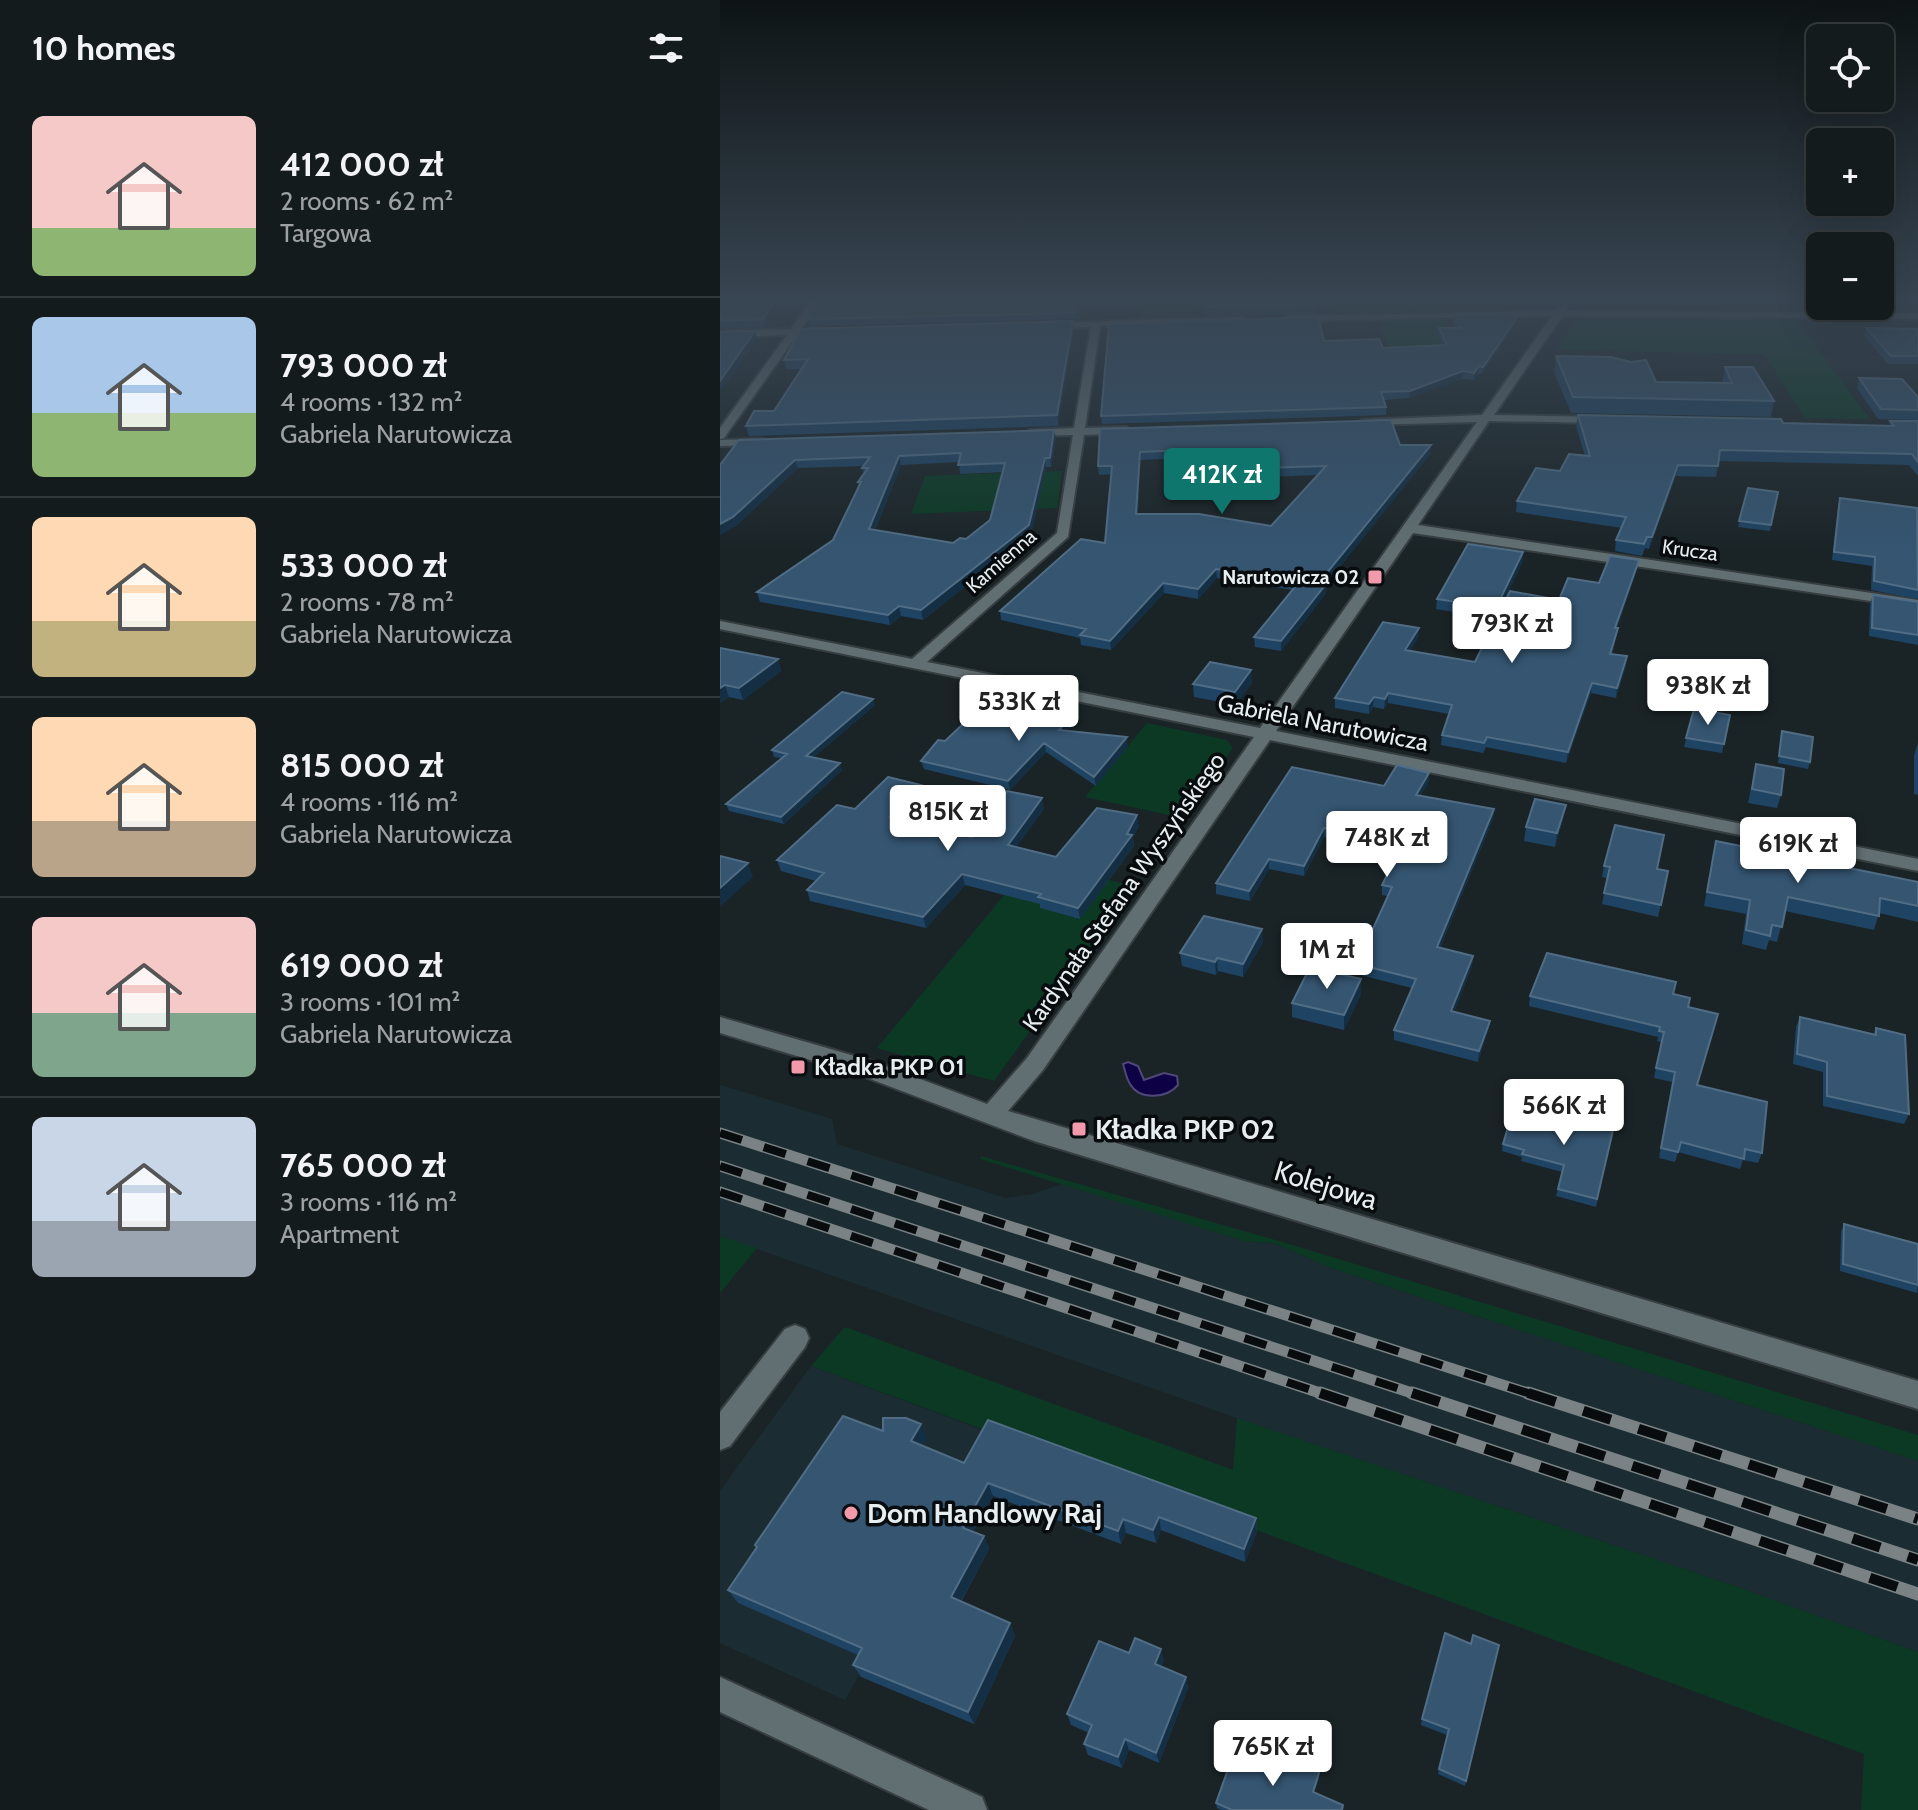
<!DOCTYPE html>
<html lang="en">
<head>
<meta charset="utf-8">
<style>
  :root { --surface:#141b1d; --page:#1d2426; --text:#f1f3f6; --muted:#9da1a4; --line:#33393b; --accent:#0f766e }
  body { margin:0; font-family:Cabin,sans-serif; background:var(--page); color:var(--text); height:100vh; display:flex; flex-direction:column; font-size:30px; white-space:nowrap }
  * { box-sizing:border-box; margin:0 }
  p { font-size:26px; color:var(--muted) }
  .icon { flex:none; width:44px; height:44px; fill:none; stroke:currentColor; stroke-width:2; stroke-linecap:round; stroke-linejoin:round }
  .map { position:relative; flex:1; overflow:hidden }
  .drawer { display:flex; flex-direction:column; background:var(--surface); width:720px }
  .drawer>* { flex:none }
  .buttons { position:absolute; left:1086px; top:24px; display:grid; gap:16px }
  .buttons a { display:grid; place-items:center; width:88px; height:88px; border-radius:12px; background:var(--surface); box-shadow:0 8px 32px #0002,0 0 0 2px var(--line); font-size:40px }
  .price { position:absolute; translate:-50% -68px; padding:0 18px; border-radius:8px; background:#fff; color:#222; font-size:26px; line-height:52px; filter:drop-shadow(0 2px 4px #0008) }
  .price::after { content:''; position:absolute; left:50%; top:48px; width:24px; height:18px; margin-left:-12px; background:inherit; clip-path:polygon(0 0,100% 0,50% 100%) }
  .price.on { background:var(--accent); color:#fff }
  ul { padding:0; list-style:none }
  li { display:flex; align-items:center; gap:24px; height:200px; padding:0 32px }
  li+li { border-top:2px solid var(--line) }
  li span { display:grid; place-items:center; flex:none; width:224px; height:160px; border-radius:12px; color:#555 }
  li>.icon { margin-inline-start:auto }
  span .icon { width:96px; height:96px; fill:#fffc; stroke-width:1 }
  li b { font-size:34px }
  h2 { display:flex; justify-content:space-between; align-items:center; height:96px; padding:0 32px; font-size:34px }
  main { display:flex; flex:1; min-height:0 }
  .map>svg:first-child { display:block }
  .built { fill:#1b2d33 }
  .green { fill:#0b3924 }
  .water { fill:#0e0045; stroke:#4f4778; stroke-width:2 }
  .lines { fill:none; stroke-linecap:round; stroke-linejoin:round }
  .minor-casing { stroke:#373e41; stroke-width:4 }
  .minor { fill:#626f72; fill-rule:evenodd }
  .rail-far1-casing { stroke:#7a8285; stroke-width:11 }
  .rail-casing { stroke:#7a8285; stroke-width:13 }
  .rail-far1 { stroke:#080c0e; stroke-width:8; stroke-dasharray:23; stroke-linecap:butt }
  .rail { stroke:#080c0e; stroke-width:10; stroke-dasharray:29; stroke-linecap:butt }
  .wall { fill:#1f4362; fill-rule:evenodd }
  .shaded-wall { fill:#142f44 }
  .building { fill:#355571; stroke:#506d85; stroke-width:2; fill-rule:evenodd }
  .poi-dot { fill:#f29aac; stroke:#080c0e; stroke-width:3 }
  .labels { text-anchor:middle; stroke-width:7; stroke-linejoin:round; paint-order:stroke }
  .far-street-label { font-size:20px; fill:#e7eef0; stroke:#080c0e }
  .far-poi-label { font-size:20px; font-weight:bold; fill:#e7eef0; stroke:#080c0e; text-anchor:end }
  .street-label { font-size:24px; fill:#e7eef0; stroke:#080c0e }
  .poi-label { font-size:24px; font-weight:bold; fill:#e7eef0; stroke:#080c0e; text-anchor:start }
  .near-poi-label { font-size:28px; font-weight:bold; fill:#e7eef0; stroke:#080c0e; text-anchor:start }
  .near-street-label { font-size:28px; fill:#e7eef0; stroke:#080c0e }
</style>
</head>
<body>
<main>
<section class="drawer">
<h2>10 homes<svg class="icon" aria-label="filters" viewBox="0 0 24 24"><path d="M4 7h16M4 17h16"/><circle cx="9" cy="7" r="2"/><circle cx="15" cy="17" r="2"/></svg></h2>
<ul>
<li><span style="background:linear-gradient(#f6c9c9 70%,#8fb573 0)"><svg class="icon" aria-label="home" viewBox="0 0 24 24"><path d="M3 11l9-7 9 7M6 9v11h12V9"/></svg></span><div><b>412 000 zł</b><p>2 rooms · 62 m²</p><p>Targowa</p></div></li>
<li><span style="background:linear-gradient(#a9c7e8 60%,#8fb573 0)"><svg class="icon" aria-label="home" viewBox="0 0 24 24"><path d="M3 11l9-7 9 7M6 9v11h12V9"/></svg></span><div><b>793 000 zł</b><p>4 rooms · 132 m²</p><p>Gabriela Narutowicza</p></div></li>
<li><span style="background:linear-gradient(#ffd9b3 65%,#c2b280 0)"><svg class="icon" aria-label="home" viewBox="0 0 24 24"><path d="M3 11l9-7 9 7M6 9v11h12V9"/></svg></span><div><b>533 000 zł</b><p>2 rooms · 78 m²</p><p>Gabriela Narutowicza</p></div></li>
<li><span style="background:linear-gradient(#ffd9b3 65%,#b9a48a 0)"><svg class="icon" aria-label="home" viewBox="0 0 24 24"><path d="M3 11l9-7 9 7M6 9v11h12V9"/></svg></span><div><b>815 000 zł</b><p>4 rooms · 116 m²</p><p>Gabriela Narutowicza</p></div></li>
<li><span style="background:linear-gradient(#f6c9c9 60%,#7fa58c 0)"><svg class="icon" aria-label="home" viewBox="0 0 24 24"><path d="M3 11l9-7 9 7M6 9v11h12V9"/></svg></span><div><b>619 000 zł</b><p>3 rooms · 101 m²</p><p>Gabriela Narutowicza</p></div></li>
<li><span style="background:linear-gradient(#c9d6e8 65%,#9aa5b1 0)"><svg class="icon" aria-label="home" viewBox="0 0 24 24"><path d="M3 11l9-7 9 7M6 9v11h12V9"/></svg></span><div><b>765 000 zł</b><p>3 rooms · 116 m²</p><p>Apartment</p></div></li>
</ul>
</section>
<div class="map">
<svg width="1198" height="1810" viewBox="0 0 1198 1810">
  <rect width="100%" height="100%" fill="#1a2427"/>
  <path class="built" d="M0,1085L112,1119L117,1144L285,1198L313,1194L342,1184L524,1241L553,1243L617,1270L1198,1461V1652L1018,1587L517,1418L0,1236Z
    M91,1366L273,1434L125,1700L0,1643V1491Z"/>
  <path class="green" d="M423,300H475L477,317L421,319Z
    M607,300H828L787,309L611,314Z
    M1100,300V306H1160V300H1184L1197,313L887,308L867,301Z
    M887,315L1075,318L1150,419L1085,418L1044,354L836,350L855,321Z
    M723,317L736,344L672,355L657,319Z
    M342,471L337,508L191,514L205,476Z
    M427,723L507,740L513,748L463,818L365,797Z
    M312,862L414,886L274,1081L157,1048Z
    M261,1156L566,1243L1198,1435V1461L617,1270L553,1243L524,1241L260,1159Z
    M0,1236L37,1248L0,1293Z
    M125,1327L513,1470L517,1418L1018,1587L1198,1652V1810H1141L1144,1754L91,1366Z"/>
  <path class="water" d="M408,1062L418,1066L424,1080L444,1073L457,1076L458,1085C447,1098 420,1101 410,1084C406,1078 405,1070 403,1064Z"/>
  <g class="lines">
    <g class="minor-casing">
      <path id="minor" d="M92,300H101L81,329L106,328L111,331L77,335L4,438L0,439V428L67,335L0,337V331L71,329Z
        M844,303L849,306L845,311L1198,313V319L842,316L774,415L882,417L888,420L882,423L769,421L698,525L1198,600V608L693,533L556,731L1198,859V871L550,740L323,1070L288,1111L1198,1381V1409L314,1141L137,1074L0,1033V1017L152,1061L267,1104L307,1058L534,737L0,629V621L192,659L337,533L353,435L310,436L304,433L310,430L354,428L371,327L326,328L323,323L522,317L527,320L522,323L380,326L365,428L406,427L412,430L406,433L364,435L348,537L207,662L540,728L757,422L646,425L640,422L642,420L762,415L832,316L570,321L567,316L836,311Z
        M0,440L42,439L48,442L42,445L0,446Z
        M75,1325L85,1329L89,1338L85,1347L10,1446L0,1450V1412L65,1329Z
        M0,1677L262,1797L267,1810H209L0,1712Z"/>
    </g>
    <use href="#minor" class="minor"/>
    <g class="rail-far1-casing">
      <path id="rail-far1" d="M0,1133L814,1395
        M0,1166L698,1395
        M0,1192L606,1395"/>
    </g>
    <g class="rail-casing">
      <path id="rail" d="M600,1393L1198,1594
        M692,1393L1198,1560
        M808,1393L1198,1519"/>
    </g>
    <use href="#rail-far1" class="rail-far1"/>
    <use href="#rail" class="rail"/>
  </g>
  <path class="wall" d="M0,300H62V302L45,327L0,329Z
    M194,300H253L252,307L358,306L356,319L90,326L89,319Z
    M486,300L595,305V314L487,316Z
    M733,315L797,323L762,374H758L754,380L742,379L689,398L664,400L666,407V415L382,424L381,416L604,341L663,348L723,345L718,336L719,328H736L733,322Z
    M353,321L354,330L338,426L29,436L26,426L54,411L82,369H66L64,360Z
    M1146,328L1198,329V364H1168L1144,335Z
    M836,356L936,382L1002,383L1005,367L1054,401L1051,417L851,413L834,372Z
    M1139,378L1198,397V420L1158,419L1137,388Z
    M858,415L1063,423L1169,426L1170,421H1198V476L1189,465L999,461L996,477L956,476L929,549L925,548L922,556L895,551L896,540L902,528L796,512L797,501L865,456L856,426Z
    M380,429L680,445H711V453L606,584V593L561,651L535,647L534,637L572,590L497,578L478,599L444,593L391,650L361,645L360,638L281,620L280,611L385,543L391,474L379,475L378,466ZM491,457V470H503L504,482L537,481L546,477L598,475L551,526L418,514L420,460Z
    M334,430L336,439L331,467H326L311,534L203,620L181,616L170,625L40,602L37,592L113,540L139,487L138,482L144,474L142,468L144,466L78,468L16,526L0,465ZM239,462L240,474L283,472L270,520L246,539L233,543L155,530L181,465Z
    M1028,488L1058,492L1050,531L1018,527Z
    M1120,498L1198,552V599L1151,590L1152,566L1112,560L1118,506Z
    M803,552L802,563L775,619L716,609L717,599Z
    M917,569L897,628L896,638L892,654L906,666L896,698L871,693L846,763L766,747L763,753L721,745L722,735L729,714L668,703L664,709L653,707L649,714L615,708V698L698,638L690,651L755,662L839,600L879,583Z
    M1153,595L1198,602V645L1149,636L1150,604Z
    M0,648L58,659L61,671L23,700L9,697L0,703Z
    M532,683L516,705L474,697L473,684Z
    M155,705L94,757L122,770L64,824L9,811L6,804L61,758L54,757L52,750Z
    M974,709L1010,715L1002,753L964,747Z
    M355,722L347,731L408,746L376,786L326,752L290,790L204,769L201,761L225,741Z
    M1062,731L1090,762L1088,769L1058,763Z
    M1198,743V795L1194,794V755Z
    M1036,764L1061,795L1057,808L1028,803Z
    M709,773V782L700,796L774,809L773,819L720,948L753,956L752,966L734,1012L770,1021L768,1031L758,1062L674,1040V1030L692,988L636,974L637,964L668,896L662,895V885L678,853L604,837L584,876L549,869L530,901L496,894V883L664,786Z
    M201,785L204,796L181,819L252,837L324,809L296,847L336,857L419,826L413,837L414,846L360,919L320,908V904L245,885L206,928L90,901L87,890L96,881L61,871L57,860L135,809Z
    M843,819L835,847L804,841L806,827Z
    M996,841L1198,882V922L1159,913L1154,930L1065,911L1057,942L1049,940L1046,950L1022,944L1026,914L984,906Z
    M884,866L937,869L948,871L938,917L882,904L887,878L882,877Z
    M543,942L523,977L498,971L496,975L462,966L460,953Z
    M641,994L624,1030L572,1017V1003Z
    M953,994L968,1007L977,1085L1042,1153L1038,1163L1023,1160L1020,1169L958,1152L955,1162L939,1158L952,1082L934,1078L941,1042L937,1041L938,1037L809,1006L810,996Z
    M1080,1017L1153,1034L1156,1028L1189,1114L1184,1124L1103,1106V1072L1073,1064L1076,1027Z
    M894,1126L876,1207L836,1196L842,1172L801,1161L802,1157L782,1151L783,1144Z
    M1124,1224L1198,1285L1197,1293L1120,1271L1121,1231Z
    M163,1431L207,1438L202,1446L244,1463L536,1518L537,1531L525,1562L441,1530L436,1543L406,1533L401,1544L273,1496L253,1532L264,1536L269,1549L241,1602L290,1623L295,1636L254,1724L141,1677L133,1665L138,1655L18,1603L8,1590L37,1548L35,1545Z
    M779,1645L745,1786L718,1774L727,1735L701,1725L702,1719Z
    M409,1653L444,1660L441,1667L466,1677L468,1688L439,1763L409,1750L402,1768L368,1755L364,1744L369,1733L351,1725L347,1714Z
    M549,1773L599,1778L594,1793L623,1805V1810H501L497,1808L496,1803Z"/>
  <path class="shaded-wall" d="M56,300H62V302L45,327L43,319Z
    M798,316L797,323L762,374L763,367Z
    M353,321L354,330L338,426L337,415Z
    M35,331L37,339L0,392V381Z
    M759,366L758,374L754,380V373Z
    M743,371L742,379L689,398L690,391Z
    M334,430L336,439L331,467L330,458Z
    M711,445V453L606,584V593L561,651V641L601,580Z
    M420,452V460L417,523L416,514Z
    M179,456L181,465L151,539L149,529Z
    M325,458L326,467L311,534L203,620L201,610Z
    M75,460L78,468L16,526L0,535V524Z
    M958,465L956,476L929,549L932,537Z
    M545,468L546,477L537,481L536,473Z
    M803,552L802,563L775,619L776,608Z
    M919,560L917,569L894,638L895,628Z
    M496,569L497,578L478,599V589Z
    M443,583L444,593L391,650L390,641Z
    M179,606L181,616L170,625L168,615Z
    M699,628L698,638L685,660V650Z
    M907,656L906,666L896,698L897,688Z
    M58,659L61,671L23,700L19,688Z
    M531,670L532,683L516,705L515,692Z
    M872,683L871,693L846,763L848,752Z
    M5,685L9,697L0,703V688Z
    M668,693V703L664,709L665,699Z
    M654,697L653,707L649,714V704Z
    M153,699L155,705L88,762L86,756Z
    M354,714L355,722L340,738L339,730Z
    M407,737L408,746L376,786L374,777Z
    M324,743L326,752L290,790L288,781Z
    M120,763L122,770L64,824L61,817Z
    M709,773V782L695,805L696,795Z
    M201,785L204,796L173,828L170,817Z
    M322,798L324,809L290,856L288,845Z
    M846,805L843,819L835,847L837,833Z
    M774,809L773,819L716,957L717,947Z
    M417,815L419,826L413,837L414,846L360,919L358,908L407,834Z
    M604,828V837L584,876V866Z
    M549,859V869L530,901L529,891Z
    M28,863L33,877L1,906L0,903V888Z
    M242,874L245,885L206,928L203,917Z
    M542,929L543,942L523,977V964Z
    M753,956L752,966L730,1022L731,1011Z
    M497,958L498,971L496,975L495,962Z
    M641,979V994L624,1030V1015Z
    M770,1021L768,1031L758,1062L759,1051Z
    M201,1424L207,1438L197,1455L191,1441Z
    M268,1483L273,1496L248,1541L243,1528Z
    M439,1517L441,1530L436,1543L433,1530Z
    M536,1518L537,1531L525,1562L524,1549Z
    M403,1519L406,1533L401,1544L398,1531Z
    M264,1536L269,1549L236,1610L231,1597Z
    M290,1623L295,1636L254,1724L248,1712Z
    M441,1649L444,1660L438,1676L435,1664Z
    M466,1677L468,1688L439,1763L436,1753Z
    M405,1739L409,1750L402,1768L398,1757Z"/>
  <path class="building" d="M0,300H56L43,319L0,321Z
    M194,300H251L248,307L315,305L316,301L358,300L355,313L89,319L98,302Z
    M486,300H594L595,305L486,307Z
    M733,315L798,316L763,367L759,366L754,373L743,371L690,391L661,392L666,407L381,416L389,324L598,317L604,341L659,339L663,348L727,345L719,328H741Z
    M353,321L337,415L26,426L34,411H54L88,359L64,360L81,329Z
    M1146,328L1198,329V356H1171Z
    M35,331L0,381V332Z
    M836,356L891,357L911,362L926,360L936,382L1012,383L1005,367H1033L1054,401L853,397Z
    M1139,378L1182,379L1198,397V410L1161,409Z
    M858,415L1061,419L1063,423L1174,426L1170,421H1198V462L1192,454L1000,450L998,466L958,465L932,537H927L924,544L896,540L906,517L797,501L816,468L840,471L849,454L870,456Z
    M671,420L680,445H711L601,580L606,584L561,641L534,637L579,582L496,569L478,589L443,583L390,641L360,635L366,629L280,611L361,539L385,543L392,466H378L380,429ZM490,449L491,462L502,461L504,474L536,473L545,468L606,466L551,526L479,514H416L420,452Z
    M334,430L330,458H325L309,525L201,610L179,606L168,615L37,592L113,540L141,482H138L148,468H142L150,457L75,460L13,517L0,524V465L19,440ZM241,453L238,465L285,463L270,520L246,539L240,538L233,543L149,529L179,456Z
    M1028,488L1058,492L1051,525L1019,521Z
    M1120,498L1197,508L1198,590L1154,581L1155,557L1114,552Z
    M748,544L803,552L776,608L717,599Z
    M890,556L919,560L895,628H898L890,654L907,656L897,688L872,683L848,752L767,737L764,743L722,735L732,705L668,693L665,699L654,697L649,704L615,698L663,622L699,628L685,650L755,662L790,591L839,600L848,578L879,583Z
    M1153,595L1198,602V635L1152,628Z
    M0,648L58,659L19,688L5,685L0,688Z
    M490,662L531,670L515,692L473,684Z
    M122,692L153,699L86,756L120,763L61,817L6,804L67,754L52,750Z
    M261,707L319,716L327,708L354,714L339,730L407,737L374,777L324,743L288,781L201,761L218,740L225,741Z
    M974,709L1010,715L1004,744L966,738Z
    M1062,731L1093,737L1090,762L1059,756Z
    M1036,764L1064,769L1061,795L1032,789Z
    M677,765L709,773L696,795L774,809L717,947L753,956L731,1011L770,1021L759,1051L674,1030L696,979L637,964L672,887L662,885L683,844L604,828L584,866L549,859L529,891L496,883L572,767L664,786Z
    M168,777L201,785L170,817L252,837L287,791L322,798L288,845L336,857L377,808L417,815L407,834L412,835L358,908L318,897L321,894L242,874L203,917L87,890L104,873L57,860L117,805L135,809Z
    M815,799L846,805L837,833L806,827Z
    M895,825L944,835L937,869L948,871L941,905L884,893L890,867L884,866Z
    M996,841L1198,882V906L1160,898L1159,916L1068,897L1062,927L1052,925L1050,936L1026,930L1030,900L987,892Z
    M0,856L28,863L0,888Z
    M484,916L542,929L523,964L497,958L495,962L460,953Z
    M827,953L956,982L953,994L970,998L968,1007L998,1014L977,1085L1047,1102L1042,1153L1025,1149L1024,1159L961,1142L958,1152L941,1148L955,1072L936,1068L944,1032L939,1031L940,1027L810,996Z
    M590,967L641,979L624,1015L572,1003Z
    M1080,1017L1156,1035V1028L1185,1035L1189,1114L1107,1096V1062L1077,1054Z
    M794,1107L845,1120L847,1114L894,1126L877,1199L838,1189L844,1165L802,1154L804,1150L783,1144Z
    M1124,1224L1198,1244V1285L1123,1264Z
    M123,1416L163,1431V1418H186L201,1424L191,1441L244,1463L268,1420L536,1518L524,1549L439,1517L433,1530L403,1519L398,1531L268,1483L243,1528L264,1536L231,1597L290,1623L248,1712L133,1665L142,1648L8,1590L37,1547L35,1545Z
    M725,1633L751,1644L753,1635L779,1645L746,1781L719,1769L729,1729L702,1719Z
    M415,1638L441,1649L435,1664L466,1677L436,1753L405,1739L398,1757L364,1744L372,1725L347,1714L379,1641L409,1653Z
    M555,1755L599,1773L593,1792L623,1805L622,1810H512L496,1803L512,1758L549,1773Z"/>
  <linearGradient id="sky" x2="0" y2="1"><stop stop-color="#0e1415"/><stop offset="0.54" stop-color="#384552"/><stop offset="1" stop-color="#384552" stop-opacity="0"/></linearGradient>
  <rect width="1198" height="554" fill="url(#sky)"/>
  <g class="poi-dot">
    <rect x="647" y="569" width="16" height="16" rx="4"/>
    <rect x="70" y="1059" width="16" height="16" rx="4"/>
    <rect x="351" y="1121" width="16" height="16" rx="4"/>
    <circle cx="131" cy="1513" r="8"/>
  </g>
  <g class="labels">
    <g class="far-street-label">
      <text transform="translate(970 550) rotate(8)" y="7">Krucza</text>
      <text transform="translate(281 561) rotate(-41)" y="7">Kamienna</text>
    </g>
    <g class="far-poi-label">
      <text x="639" y="584">Narutowicza 02</text>
    </g>
    <g class="street-label">
      <text transform="translate(603 723) rotate(11)" y="8">Gabriela Narutowicza</text>
      <text transform="translate(404 892) rotate(-55)" y="8">Kardynała Stefana Wyszyńskiego</text>
    </g>
    <g class="poi-label">
      <text x="94" y="1075">Kładka PKP 01</text>
    </g>
    <g class="near-poi-label">
      <text x="375" y="1139">Kładka PKP 02</text>
      <text x="147" y="1523">Dom Handlowy Raj</text>
    </g>
    <g class="near-street-label">
      <text transform="translate(606 1185) rotate(17)" y="10">Kolejowa</text>
    </g>
  </g>
</svg>
<div class="buttons">
<a><svg class="icon" aria-label="locate" viewBox="0 0 24 24"><circle cx="12" cy="12" r="6"/><path d="M12 2v4M12 18v4M2 12h4M18 12h4"/></svg></a>
<a>+</a>
<a>−</a>
</div>
<b class="price on" style="left:502px;top:516px">412K zł</b>
<b class="price" style="left:792px;top:665px">793K zł</b>
<b class="price" style="left:988px;top:727px">938K zł</b>
<b class="price" style="left:299px;top:743px">533K zł</b>
<b class="price" style="left:228px;top:853px">815K zł</b>
<b class="price" style="left:667px;top:879px">748K zł</b>
<b class="price" style="left:1078px;top:885px">619K zł</b>
<b class="price" style="left:607px;top:991px">1M zł</b>
<b class="price" style="left:844px;top:1147px">566K zł</b>
<b class="price" style="left:553px;top:1788px">765K zł</b>
</div>
</main>
</body>
</html>
